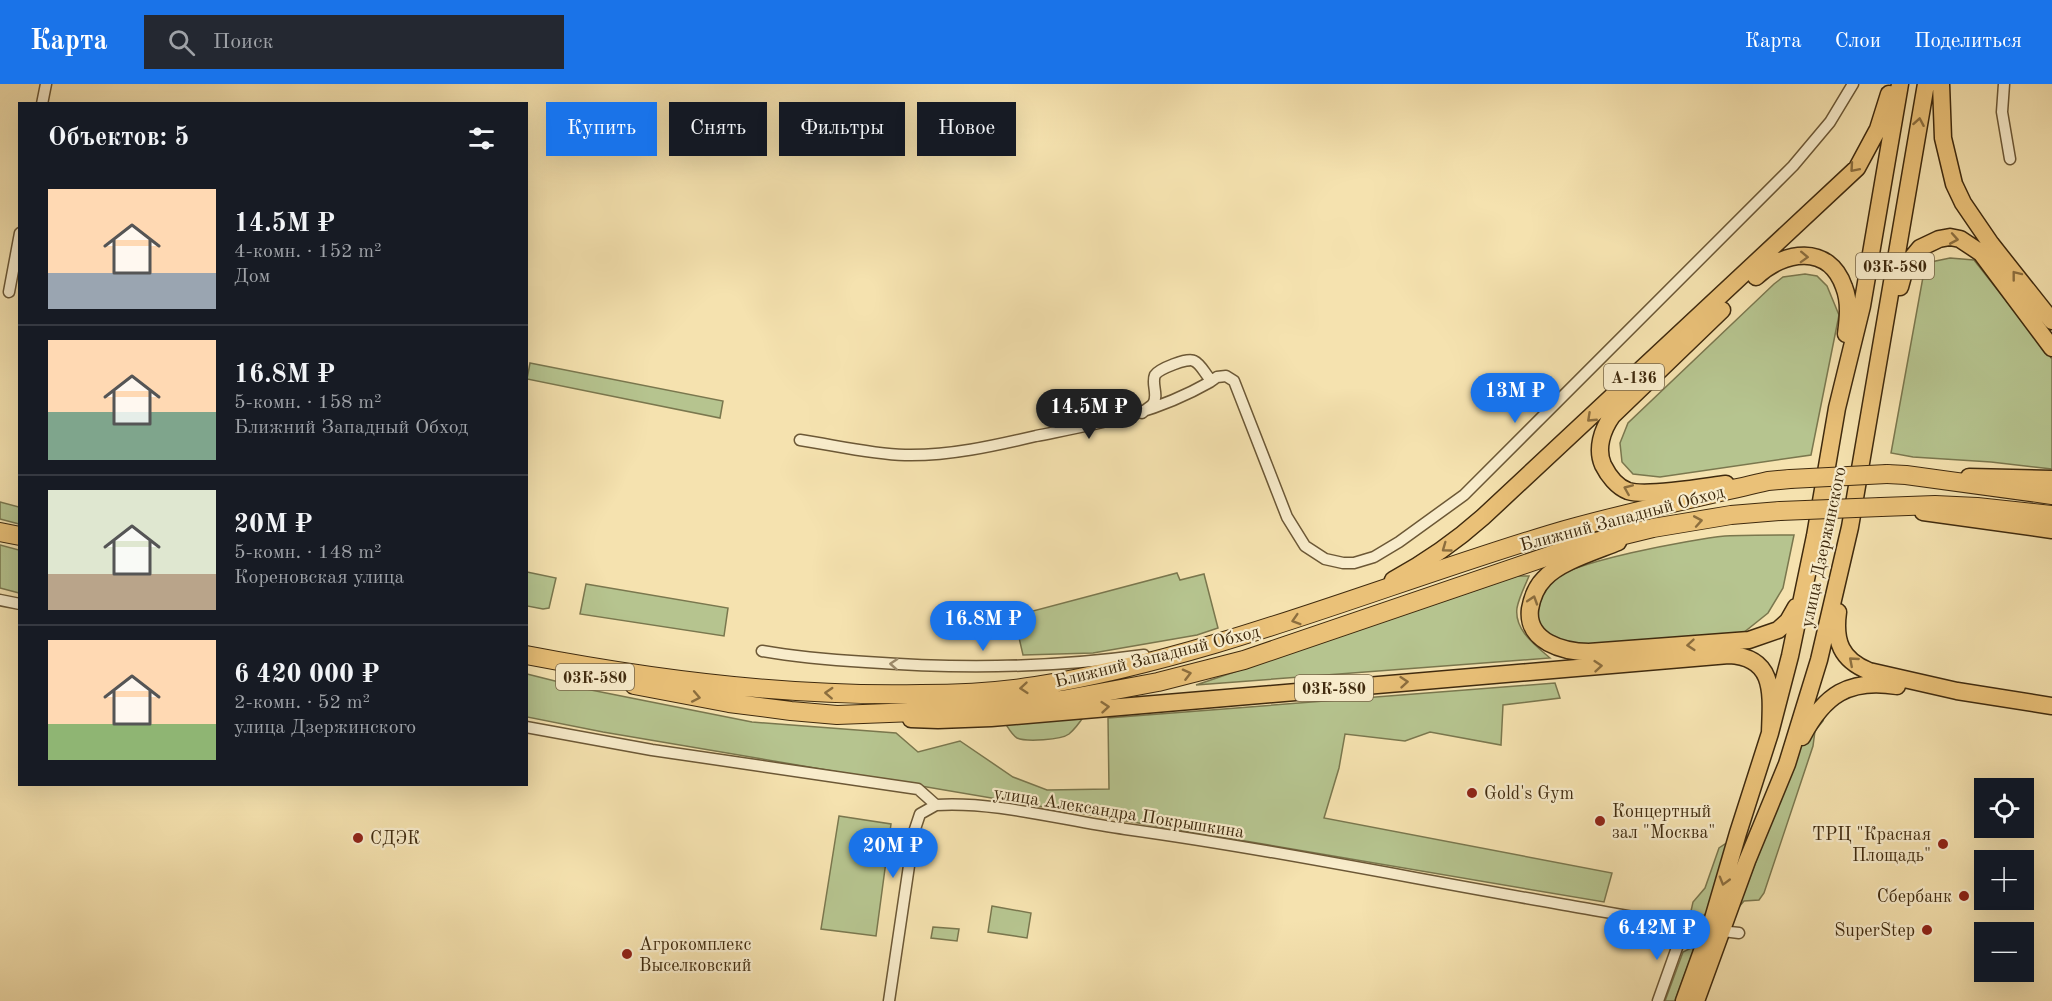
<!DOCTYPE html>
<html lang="ru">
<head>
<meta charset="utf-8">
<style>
  :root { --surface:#171b24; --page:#242831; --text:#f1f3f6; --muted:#9ea1a6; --line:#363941; --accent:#1a73e8 }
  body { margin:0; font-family:"Old Standard TT",serif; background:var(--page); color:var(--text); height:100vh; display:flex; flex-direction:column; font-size:22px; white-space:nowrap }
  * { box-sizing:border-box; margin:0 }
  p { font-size:20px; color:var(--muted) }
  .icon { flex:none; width:33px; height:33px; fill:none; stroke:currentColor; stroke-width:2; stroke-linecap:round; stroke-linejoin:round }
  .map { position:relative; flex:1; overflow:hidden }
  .drawer { position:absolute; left:18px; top:18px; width:510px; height:684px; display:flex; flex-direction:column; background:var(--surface); border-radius:0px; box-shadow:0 6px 24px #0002 }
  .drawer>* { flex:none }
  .hud { position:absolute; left:546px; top:18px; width:570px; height:54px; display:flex; gap:12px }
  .fabs { position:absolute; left:1974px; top:694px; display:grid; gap:12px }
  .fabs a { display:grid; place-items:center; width:60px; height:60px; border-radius:0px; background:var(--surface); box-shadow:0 6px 24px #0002; font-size:30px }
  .price { position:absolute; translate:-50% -51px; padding:0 14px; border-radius:21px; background:var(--accent); color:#fff; font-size:20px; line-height:39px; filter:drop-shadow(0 2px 3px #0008) }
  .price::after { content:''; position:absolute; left:50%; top:36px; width:18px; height:14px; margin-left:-9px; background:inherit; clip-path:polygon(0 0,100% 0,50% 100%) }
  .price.active { background:#222; color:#fff }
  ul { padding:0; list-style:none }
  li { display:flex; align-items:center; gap:18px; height:150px; padding:0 30px }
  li+li { border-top:2px solid var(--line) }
  li span { display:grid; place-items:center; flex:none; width:168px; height:120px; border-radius:0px; color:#555 }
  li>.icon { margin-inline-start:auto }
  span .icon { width:72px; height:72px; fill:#fffc; stroke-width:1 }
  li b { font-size:26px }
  h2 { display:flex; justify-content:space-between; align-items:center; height:72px; padding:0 30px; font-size:26px }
  .chip { padding:0 21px; border-radius:0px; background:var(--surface); box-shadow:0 6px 24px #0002; font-size:21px; line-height:54px }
  .chip.active { background:var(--accent); color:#fff }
  header { display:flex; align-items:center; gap:36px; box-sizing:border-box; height:84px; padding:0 30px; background:var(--accent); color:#fff }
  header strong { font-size:28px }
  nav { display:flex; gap:33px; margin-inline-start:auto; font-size:21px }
  .search { width:420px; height:54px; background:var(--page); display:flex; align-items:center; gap:15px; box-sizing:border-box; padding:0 21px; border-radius:0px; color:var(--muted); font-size:22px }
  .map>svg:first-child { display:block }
  .green { fill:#b6c48f; stroke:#7a774e; stroke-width:1.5 }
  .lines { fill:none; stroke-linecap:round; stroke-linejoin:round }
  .street-casing { stroke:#6c5836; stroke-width:13 }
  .primary-casing { stroke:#3f2a0e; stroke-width:19 }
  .highway-casing { stroke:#3f2a0e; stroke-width:20 }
  .street { stroke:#f8eccb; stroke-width:10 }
  .primary { stroke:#eac178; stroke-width:16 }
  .highway { stroke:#eac178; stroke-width:18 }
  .highway-bridge-casing { stroke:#3f2a0e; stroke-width:20; stroke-linecap:butt }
  .highway-bridge { stroke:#eac178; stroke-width:18 }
  .oneway { stroke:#8c6e3e }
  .oneway2 { stroke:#9c8b6c }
  .poi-dot { fill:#8f2418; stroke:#f8eccb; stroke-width:2 }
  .labels { text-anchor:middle; stroke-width:4.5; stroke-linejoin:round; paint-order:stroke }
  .shield { fill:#f8eccb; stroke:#766447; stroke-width:1.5 }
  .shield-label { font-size:16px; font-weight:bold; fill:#3f2a0e }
  .street-label { font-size:18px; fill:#3f2a0e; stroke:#f8eccb }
  .poi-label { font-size:18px; fill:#3f2a0e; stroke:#f8eccb; text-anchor:start }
</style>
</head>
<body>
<header>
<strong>Карта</strong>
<div class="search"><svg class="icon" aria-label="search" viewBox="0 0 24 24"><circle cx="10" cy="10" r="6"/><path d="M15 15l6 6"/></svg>Поиск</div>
<nav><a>Карта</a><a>Слои</a><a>Поделиться</a></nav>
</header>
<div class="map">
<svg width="2052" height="917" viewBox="0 0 2052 917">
  <rect width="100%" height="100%" fill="#f5e2af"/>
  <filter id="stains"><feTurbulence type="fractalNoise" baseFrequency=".00333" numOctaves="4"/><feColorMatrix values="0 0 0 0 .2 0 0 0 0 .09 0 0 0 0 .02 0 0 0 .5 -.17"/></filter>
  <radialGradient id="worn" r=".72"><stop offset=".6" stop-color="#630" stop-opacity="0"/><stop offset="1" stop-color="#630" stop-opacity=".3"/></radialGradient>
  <path class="green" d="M1950,174L1974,176L2052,275V385L1991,378L1913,373L1891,369L1923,193L1931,178Z
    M1805,190L1817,192L1827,202L1839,231L1811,371L1660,393L1633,390L1622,378L1620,359L1628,339L1774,200L1783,193Z
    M530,279L723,317L720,334L527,295Z
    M0,418L19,423V440L0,435Z
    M1794,451L1783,504L1768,529L1743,549L1589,562L1556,556L1538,539C1538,528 1539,509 1547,499C1567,478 1693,455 1725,452C1748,451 1771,451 1794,451Z
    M0,461L19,466V509L0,504Z
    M527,488L556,494L549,524L543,525L527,522Z
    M1177,489L1180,496L1204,490L1218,544L1197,551L1093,569L1023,571L1014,532Z
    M1517,492H1529C1525,502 1519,513 1517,524C1514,546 1535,561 1550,574L1196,601Z
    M586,500L728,524L724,552L580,530Z
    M527,590L591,606L752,638L896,649L918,668L960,657L1013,693L1047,706L1109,705L1108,634L1555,599L1560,614L1503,621L1501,661L1430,648L1405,657L1345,650L1339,684L1324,734L1612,789L1604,818L603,648L527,633Z
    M1826,626L1823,637L1815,647L1813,662L1764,809L1759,816L1744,817L1738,824L1803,655Z
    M1084,632C1080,638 1075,645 1069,650C1061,656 1026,658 1017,654C1012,651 1009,645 1005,639Z
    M839,732L891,740L876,852L821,845Z
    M1725,760L1727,762L1709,828L1704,831L1695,832L1691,827L1693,818L1705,804L1719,764Z
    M992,822L1031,829L1027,854L988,848Z
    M933,843L959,845L957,857L931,854Z
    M1691,864L1694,865L1675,917H1665L1683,868Z"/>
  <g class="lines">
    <g class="street-casing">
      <path id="street" d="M2004,0L2002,28L2010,75
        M42,20L46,0
        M9,208L20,149
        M1210,298L1217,293L1226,292L1234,297L1287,433L1305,462L1325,475L1343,479H1354L1374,473L1399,458L1464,411L1793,82L1830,38L1853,0
        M800,356C834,361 870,370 905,371C949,372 993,362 1036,352C1100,339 1152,331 1210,298V295C1205,290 1201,280 1194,277C1188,273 1159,285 1155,291C1151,300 1159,311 1153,320C1150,323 1145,326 1142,329
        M0,516L20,520
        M762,567C796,573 831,576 866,578C959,585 1051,584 1144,571
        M526,643L652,666L918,705L936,721C996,717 1065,737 1125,745C1270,765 1415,795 1560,820C1619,830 1679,842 1739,849
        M889,917L914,748L920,730L936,721
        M1658,917L1679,858V840"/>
    </g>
    <g class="primary-casing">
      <path id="primary" d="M1941,0L1943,54L1954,100L1963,119L1991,160L2052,237
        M1756,193C1783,167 1829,159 1844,203C1850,218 1848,235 1846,250
        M1900,203L1906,181L1920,164L1939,155L1950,153L1960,155L1981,169L2052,264
        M1722,226L1612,332C1602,346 1596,365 1603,381C1608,391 1617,403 1628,407C1647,413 1703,403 1726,400
        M1969,393L2052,395
        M1923,428L2052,446
        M1618,458C1596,467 1559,478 1544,495C1536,503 1532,514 1530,525C1526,558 1564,568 1589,568L1749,556L1778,546L1788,537L1796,523
        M1393,496C1426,478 1455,458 1483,433L1857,84L1878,45L1889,10
        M1838,528C1834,557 1841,576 1869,587L1957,607L2052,622
        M911,635L938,636L991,634L1729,571C1777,573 1771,613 1770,649
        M1802,653C1824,611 1849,594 1897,602
        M1684,917L1710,845L1738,749L1770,649L1790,572L1815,452L1837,324L1862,222L1900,0
        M1696,917L1747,777L1787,680L1819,576L1850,443L1926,0"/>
    </g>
    <g class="highway-casing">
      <path id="highway" d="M1887,390L1906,391L2052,411
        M1881,423L1935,421L1977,423L2052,431
        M0,448L20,452
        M526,571C656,596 789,613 921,610C959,610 998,608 1036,602C1213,573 1379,502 1551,450C1622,429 1696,414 1768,397L1790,395
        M634,601L729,619L791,627L837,631L967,626L1062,616L1158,598L1244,576L1575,463L1653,444L1731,431L1780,427"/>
    </g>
    <use href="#street" class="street"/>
    <use href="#primary" class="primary"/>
    <use href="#highway" class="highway"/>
    <g class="highway-bridge-casing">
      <path id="highway-bridge" d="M1790,395L1887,390
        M1780,427L1881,423"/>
    </g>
    <use href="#highway-bridge" class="highway-bridge"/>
  </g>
  <defs><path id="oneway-chevron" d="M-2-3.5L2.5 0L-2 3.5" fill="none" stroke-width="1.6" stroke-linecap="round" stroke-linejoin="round" transform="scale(1.5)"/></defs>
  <g class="oneway">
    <use href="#oneway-chevron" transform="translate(1919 38) rotate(-80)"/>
    <use href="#oneway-chevron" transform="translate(1854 84) rotate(131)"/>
    <use href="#oneway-chevron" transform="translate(1954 155) rotate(10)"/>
    <use href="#oneway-chevron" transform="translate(1804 173) rotate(2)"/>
    <use href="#oneway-chevron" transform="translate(2016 191) rotate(-128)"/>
    <use href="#oneway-chevron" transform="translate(1591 334) rotate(137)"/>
    <use href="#oneway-chevron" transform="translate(1628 405) rotate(-157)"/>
    <use href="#oneway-chevron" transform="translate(1698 437) rotate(-10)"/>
    <use href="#oneway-chevron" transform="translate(1446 464) rotate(144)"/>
    <use href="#oneway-chevron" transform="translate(1533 516) rotate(-72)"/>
    <use href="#oneway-chevron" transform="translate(1296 536) rotate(163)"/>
    <use href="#oneway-chevron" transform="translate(1691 561) rotate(175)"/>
    <use href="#oneway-chevron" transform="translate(1853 577) rotate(-139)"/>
    <use href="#oneway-chevron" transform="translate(1598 582) rotate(-5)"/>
    <use href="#oneway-chevron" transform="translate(1187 590) rotate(-14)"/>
    <use href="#oneway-chevron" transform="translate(1404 598) rotate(-5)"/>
    <use href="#oneway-chevron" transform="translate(1024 604) rotate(175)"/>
    <use href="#oneway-chevron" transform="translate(829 609) rotate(-177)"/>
    <use href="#oneway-chevron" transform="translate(696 613) rotate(11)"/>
    <use href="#oneway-chevron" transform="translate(1105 623) rotate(-5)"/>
    <use href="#oneway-chevron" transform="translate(1724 797) rotate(106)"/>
  </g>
  <use class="oneway2" href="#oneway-chevron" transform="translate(894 580) rotate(-176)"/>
  <g class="poi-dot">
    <circle cx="1472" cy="709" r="6"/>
    <circle cx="1600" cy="737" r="6"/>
    <circle cx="358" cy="754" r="6"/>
    <circle cx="1943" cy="760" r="6"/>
    <circle cx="1964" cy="812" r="6"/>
    <circle cx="1927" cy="846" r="6"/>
    <circle cx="627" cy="870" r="6"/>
  </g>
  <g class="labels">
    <g class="shield">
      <rect x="1856" y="169" width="78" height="26" rx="4.5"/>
      <rect x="1604" y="280" width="60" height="26" rx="4.5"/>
      <rect x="556" y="580" width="78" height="26" rx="4.5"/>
      <rect x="1295" y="591" width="78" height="26" rx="4.5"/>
    </g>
    <g class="shield-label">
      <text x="1895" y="188">03К-580</text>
      <text x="1634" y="299">А-136</text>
      <text x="595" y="599">03К-580</text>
      <text x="1334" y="610">03К-580</text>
    </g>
    <g class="street-label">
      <text transform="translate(1622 434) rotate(-15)" y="6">Ближний Западный Обход</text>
      <text transform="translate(1823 463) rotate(-78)" y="6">улица Дзержинского</text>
      <text transform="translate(1157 572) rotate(-14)" y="6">Ближний Западный Обход</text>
      <text transform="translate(1119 728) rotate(9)" y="6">улица Александра Покрышкина</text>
    </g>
    <g class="poi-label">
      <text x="1484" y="715">Gold's Gym</text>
      <text x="1612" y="733">Концертный<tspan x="1612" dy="21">зал "Москва"</tspan></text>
      <text x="1931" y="756" text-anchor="end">ТРЦ "Красная<tspan x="1931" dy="21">Площадь"</tspan></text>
      <text x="370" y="760">СДЭК</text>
      <text x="1952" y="818" text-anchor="end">Сбербанк</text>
      <text x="1915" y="852" text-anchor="end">SuperStep</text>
      <text x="639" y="866">Агрокомплекс<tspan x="639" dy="21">Выселковский</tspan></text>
    </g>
  </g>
  <rect width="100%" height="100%" filter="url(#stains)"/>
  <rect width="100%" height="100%" fill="url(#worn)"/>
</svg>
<div class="fabs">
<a><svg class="icon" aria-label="locate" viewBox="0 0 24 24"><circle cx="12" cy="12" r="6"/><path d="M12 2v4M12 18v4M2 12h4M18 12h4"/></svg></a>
<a>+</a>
<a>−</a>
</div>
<b class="price" style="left:1515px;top:340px">13M ₽</b>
<b class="price active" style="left:1089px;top:356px">14.5M ₽</b>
<b class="price" style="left:983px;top:568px">16.8M ₽</b>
<b class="price" style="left:893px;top:795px">20M ₽</b>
<b class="price" style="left:1657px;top:877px">6.42M ₽</b>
<div class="hud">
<a class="chip active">Купить</a>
<a class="chip">Снять</a>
<a class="chip">Фильтры</a>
<a class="chip">Новое</a>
</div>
<section class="drawer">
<h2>Объектов: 5<svg class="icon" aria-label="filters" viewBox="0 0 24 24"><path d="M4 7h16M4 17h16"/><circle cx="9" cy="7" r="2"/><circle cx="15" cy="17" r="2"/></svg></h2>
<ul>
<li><span style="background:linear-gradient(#ffd9b3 70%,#9aa5b1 0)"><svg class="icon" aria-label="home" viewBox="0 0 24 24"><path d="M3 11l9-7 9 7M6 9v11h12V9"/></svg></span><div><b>14.5M ₽</b><p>4-комн. · 152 m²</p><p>Дом</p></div></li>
<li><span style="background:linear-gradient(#ffd9b3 60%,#7fa58c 0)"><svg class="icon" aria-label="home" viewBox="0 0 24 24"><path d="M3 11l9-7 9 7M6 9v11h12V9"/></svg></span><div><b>16.8M ₽</b><p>5-комн. · 158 m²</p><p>Ближний Западный Обход</p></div></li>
<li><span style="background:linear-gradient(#dfe7d0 70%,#b9a48a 0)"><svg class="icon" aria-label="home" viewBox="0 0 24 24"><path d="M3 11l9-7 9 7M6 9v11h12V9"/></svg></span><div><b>20M ₽</b><p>5-комн. · 148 m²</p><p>Кореновская улица</p></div></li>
<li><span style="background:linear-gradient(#ffd9b3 70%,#8fb573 0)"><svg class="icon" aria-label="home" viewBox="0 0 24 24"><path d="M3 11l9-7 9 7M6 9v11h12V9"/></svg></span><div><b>6 420 000 ₽</b><p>2-комн. · 52 m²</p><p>улица Дзержинского</p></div></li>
</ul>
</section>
</div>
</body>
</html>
